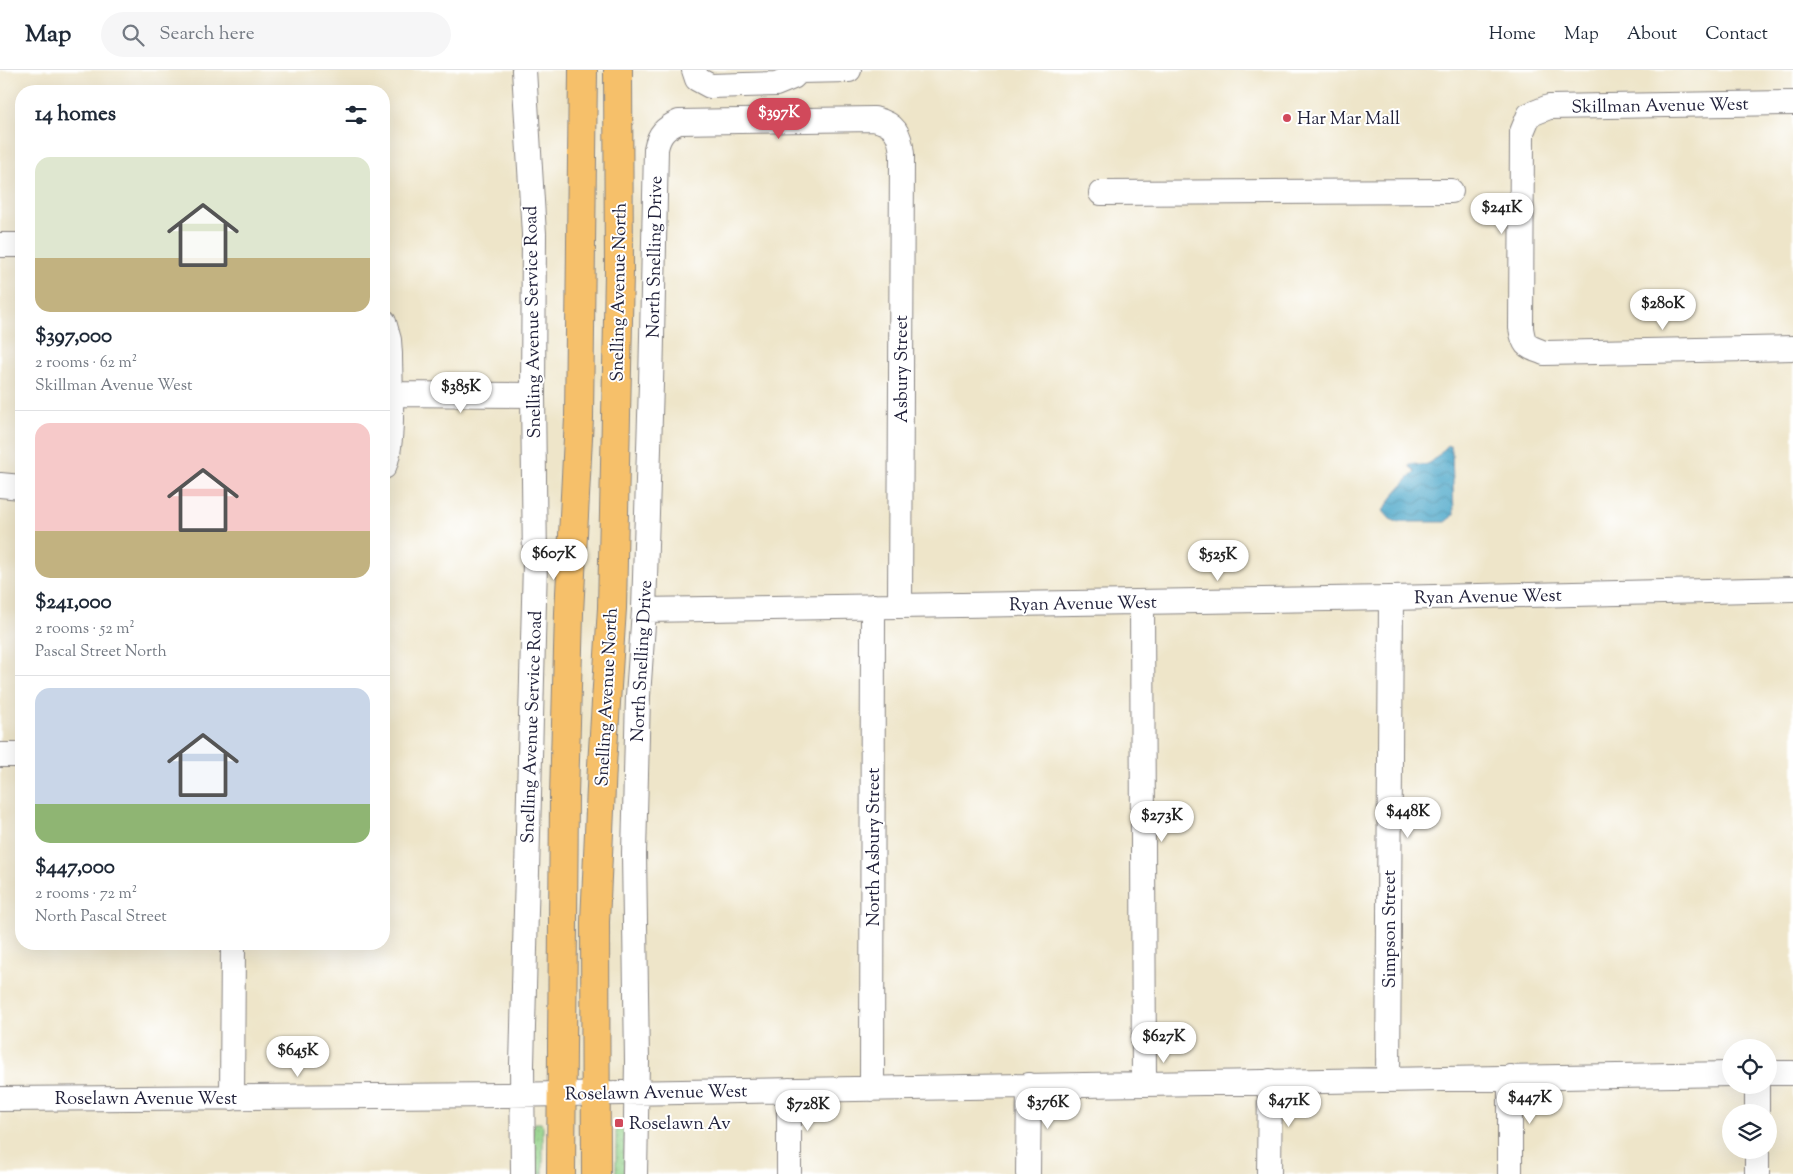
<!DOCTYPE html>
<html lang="en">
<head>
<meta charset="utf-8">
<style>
  :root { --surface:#fff; --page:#f6f6f7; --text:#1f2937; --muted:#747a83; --line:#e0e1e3; --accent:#d1495b }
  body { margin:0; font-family:"Sorts Mill Goudy",serif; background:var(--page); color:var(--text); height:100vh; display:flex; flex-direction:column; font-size:19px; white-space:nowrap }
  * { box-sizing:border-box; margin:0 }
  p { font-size:16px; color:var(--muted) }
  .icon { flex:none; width:28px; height:28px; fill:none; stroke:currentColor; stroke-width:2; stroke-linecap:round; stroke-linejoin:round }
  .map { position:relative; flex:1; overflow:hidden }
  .sheet { position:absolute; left:15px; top:15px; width:375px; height:865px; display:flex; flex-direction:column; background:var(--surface); border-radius:20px; box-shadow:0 5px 20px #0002 }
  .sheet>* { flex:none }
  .fabs { position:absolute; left:1722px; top:969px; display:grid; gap:10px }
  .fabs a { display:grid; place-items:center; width:55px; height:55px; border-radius:50%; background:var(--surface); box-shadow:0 5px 20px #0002; font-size:25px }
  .price { position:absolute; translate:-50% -42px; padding:0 11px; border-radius:18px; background:#fff; color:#222; font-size:16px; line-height:32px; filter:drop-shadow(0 1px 2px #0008) }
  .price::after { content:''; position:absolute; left:50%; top:30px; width:15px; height:11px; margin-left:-8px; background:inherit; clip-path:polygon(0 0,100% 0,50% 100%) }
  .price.active { background:var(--accent); color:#fff }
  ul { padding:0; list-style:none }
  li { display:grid; align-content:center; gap:10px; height:265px; padding:0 20px }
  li+li { border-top:1px solid var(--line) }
  li span { display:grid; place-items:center; height:155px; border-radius:15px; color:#555 }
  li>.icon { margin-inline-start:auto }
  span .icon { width:90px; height:90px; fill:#fffc; stroke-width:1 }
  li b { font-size:21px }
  h2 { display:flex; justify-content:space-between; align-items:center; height:60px; padding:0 20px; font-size:21px }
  header { display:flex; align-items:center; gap:30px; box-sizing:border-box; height:70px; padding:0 25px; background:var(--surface); border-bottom:1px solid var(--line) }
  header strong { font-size:24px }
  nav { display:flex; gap:28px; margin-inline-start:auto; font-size:18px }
  .search { width:350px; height:45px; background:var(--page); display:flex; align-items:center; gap:12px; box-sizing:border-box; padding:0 18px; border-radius:28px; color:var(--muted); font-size:19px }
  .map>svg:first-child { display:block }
  .grass { fill:url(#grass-dots); stroke:#5a7a61 }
  .water { fill:url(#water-waves); stroke:#366482 }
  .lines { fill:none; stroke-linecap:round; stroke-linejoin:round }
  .minor-casing { stroke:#888482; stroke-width:26 }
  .major-casing { stroke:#888482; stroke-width:30 }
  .minor { stroke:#fff; stroke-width:24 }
  .major { stroke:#f6c06b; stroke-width:28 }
  .poi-dot { fill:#d1495b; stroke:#fff; stroke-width:2 }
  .labels { text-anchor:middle; stroke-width:4; stroke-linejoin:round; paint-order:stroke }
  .street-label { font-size:18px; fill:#22223b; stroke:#fff }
  .poi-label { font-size:18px; fill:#22223b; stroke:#fff; text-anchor:start }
</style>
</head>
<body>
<header>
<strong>Map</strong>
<div class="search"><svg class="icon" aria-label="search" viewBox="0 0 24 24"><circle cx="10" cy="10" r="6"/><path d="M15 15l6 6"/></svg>Search here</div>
<nav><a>Home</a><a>Map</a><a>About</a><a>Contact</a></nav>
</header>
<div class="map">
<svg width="1793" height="1104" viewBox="0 0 1793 1104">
  <defs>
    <pattern id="grass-dots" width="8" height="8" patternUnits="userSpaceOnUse" patternTransform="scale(1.25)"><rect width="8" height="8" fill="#92d187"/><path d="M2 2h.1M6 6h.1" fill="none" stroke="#7eb375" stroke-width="1.8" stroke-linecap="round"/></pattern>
    <pattern id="water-waves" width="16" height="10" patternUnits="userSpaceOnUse" patternTransform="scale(1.25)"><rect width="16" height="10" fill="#49a6c8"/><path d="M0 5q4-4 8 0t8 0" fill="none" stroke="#3c87a4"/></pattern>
  </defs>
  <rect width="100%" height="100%" fill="#fff"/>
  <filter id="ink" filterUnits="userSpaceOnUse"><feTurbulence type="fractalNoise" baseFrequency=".02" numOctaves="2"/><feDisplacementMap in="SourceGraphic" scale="10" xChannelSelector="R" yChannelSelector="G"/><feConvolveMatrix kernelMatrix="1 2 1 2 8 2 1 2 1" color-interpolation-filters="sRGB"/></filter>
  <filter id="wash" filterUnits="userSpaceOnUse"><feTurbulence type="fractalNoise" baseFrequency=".0096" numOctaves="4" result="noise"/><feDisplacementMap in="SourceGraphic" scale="20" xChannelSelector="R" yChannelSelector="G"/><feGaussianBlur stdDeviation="1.12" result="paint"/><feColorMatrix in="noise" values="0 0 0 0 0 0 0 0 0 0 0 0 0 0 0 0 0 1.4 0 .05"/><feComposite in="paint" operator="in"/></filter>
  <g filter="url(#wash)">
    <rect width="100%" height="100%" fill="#eee5c9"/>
    <path class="grass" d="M618,1051H625L624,1104H616V1053Z
      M535,1053H541L543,1056V1104H532L533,1056Z"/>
    <path class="water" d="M1448,375L1451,377L1452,382L1454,445L1445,452H1397L1390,449L1383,441L1395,423L1415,401L1409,396L1413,393C1429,401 1438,385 1448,375Z"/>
  </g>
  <g filter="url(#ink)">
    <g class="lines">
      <g class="minor-casing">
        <path id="minor" d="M694,0L697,9L710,16L776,14L793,7L799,1L849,0
          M1793,33L1549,37L1529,45L1522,62L1521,258C1524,277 1527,276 1544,283L1793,278
          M1101,123L1451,121
          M0,175H21
          M384,252L389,270L390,284C390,314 395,371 384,397
          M390,324L533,325
          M0,415L21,417
          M1142,532L1144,1014
          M644,540L1391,528L1793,519
          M0,685H21
          M1769,1003H1793
          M1510,1007V1104
          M1388,1010L1391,528
          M872,1019L873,536
          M232,1028L233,874
          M0,1029L504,1025L1731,1004
          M1757,1042V1015
          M523,1104L522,995L535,493L533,325L534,164L524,0
          M635,1104L637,992L634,783L638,626L644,540L651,314L656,79C659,64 665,58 679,52L874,49C895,54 900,63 902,84L900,536
          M789,1104V1020
          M1028,1104L1029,1015
          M1269,1104L1270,1011
          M1757,1104V1080"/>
      </g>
      <g class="major-casing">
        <path id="major" d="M561,1104L564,726L569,543L579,348L583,0
          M596,1104L595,852L602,695L612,538L619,202L618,0"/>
      </g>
      <use href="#minor" class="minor"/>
      <use href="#major" class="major"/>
    </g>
  </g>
  <g class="poi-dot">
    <circle cx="1287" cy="48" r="5"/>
    <rect x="614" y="1048" width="10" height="10" rx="2.5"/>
  </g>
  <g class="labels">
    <g class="street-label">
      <text transform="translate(1660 35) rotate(-1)" y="6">Skillman Avenue West</text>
      <text transform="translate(654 187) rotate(-89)" y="6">North Snelling Drive</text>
      <text transform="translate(618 222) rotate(-89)" y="6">Snelling Avenue North</text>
      <text transform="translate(532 252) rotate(-91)" y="6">Snelling Avenue Service Road</text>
      <text transform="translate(901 299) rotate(-90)" y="6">Asbury Street</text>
      <text transform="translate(1488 526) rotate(-1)" y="6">Ryan Avenue West</text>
      <text transform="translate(1083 533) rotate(-1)" y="6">Ryan Avenue West</text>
      <text transform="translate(641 591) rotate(-87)" y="6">North Snelling Drive</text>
      <text transform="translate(606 627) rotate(-87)" y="6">Snelling Avenue North</text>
      <text transform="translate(531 657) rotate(-88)" y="6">Snelling Avenue Service Road</text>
      <text transform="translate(873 777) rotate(-90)" y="6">North Asbury Street</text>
      <text transform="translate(1389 859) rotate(-90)" y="6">Simpson Street</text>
      <text transform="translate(656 1022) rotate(-1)" y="6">Roselawn Avenue West</text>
      <text x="146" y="1034">Roselawn Avenue West</text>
    </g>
    <g class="poi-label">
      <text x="1297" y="54">Har Mar Mall</text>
      <text x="629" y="1059">Roselawn Av</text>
    </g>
  </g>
</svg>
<div class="fabs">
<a><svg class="icon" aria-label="locate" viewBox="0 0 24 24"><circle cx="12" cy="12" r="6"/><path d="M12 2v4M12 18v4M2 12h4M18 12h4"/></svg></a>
<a><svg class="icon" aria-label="layers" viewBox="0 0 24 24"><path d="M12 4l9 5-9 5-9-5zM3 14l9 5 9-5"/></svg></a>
</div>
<b class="price active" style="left:779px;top:70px">$397K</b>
<b class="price" style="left:1502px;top:165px">$241K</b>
<b class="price" style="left:1663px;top:261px">$280K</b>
<b class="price" style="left:461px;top:344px">$385K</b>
<b class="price" style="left:554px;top:511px">$607K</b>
<b class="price" style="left:1218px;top:512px">$525K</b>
<b class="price" style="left:1408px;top:769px">$448K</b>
<b class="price" style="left:1162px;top:773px">$273K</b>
<b class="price" style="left:1164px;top:994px">$627K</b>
<b class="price" style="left:298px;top:1008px">$645K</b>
<b class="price" style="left:1530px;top:1055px">$447K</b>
<b class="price" style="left:1289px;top:1058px">$471K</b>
<b class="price" style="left:1048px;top:1060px">$376K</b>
<b class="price" style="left:808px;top:1062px">$728K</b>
<section class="sheet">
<h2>14 homes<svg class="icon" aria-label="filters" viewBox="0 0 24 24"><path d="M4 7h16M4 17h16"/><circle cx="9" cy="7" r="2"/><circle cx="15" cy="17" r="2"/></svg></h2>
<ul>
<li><span style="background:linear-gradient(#dfe7d0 65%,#c2b280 0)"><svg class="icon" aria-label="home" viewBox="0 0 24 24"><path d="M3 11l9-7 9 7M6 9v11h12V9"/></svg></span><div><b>$397,000</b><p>2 rooms · 62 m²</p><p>Skillman Avenue West</p></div></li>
<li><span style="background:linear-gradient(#f6c9c9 70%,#c2b280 0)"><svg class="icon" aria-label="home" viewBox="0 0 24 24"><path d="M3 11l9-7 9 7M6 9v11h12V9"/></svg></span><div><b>$241,000</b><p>2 rooms · 52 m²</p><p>Pascal Street North</p></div></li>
<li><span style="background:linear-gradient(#c9d6e8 75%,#8fb573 0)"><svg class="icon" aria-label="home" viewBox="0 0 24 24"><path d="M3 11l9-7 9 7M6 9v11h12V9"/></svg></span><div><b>$447,000</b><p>2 rooms · 72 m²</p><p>North Pascal Street</p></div></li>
</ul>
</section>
</div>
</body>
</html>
